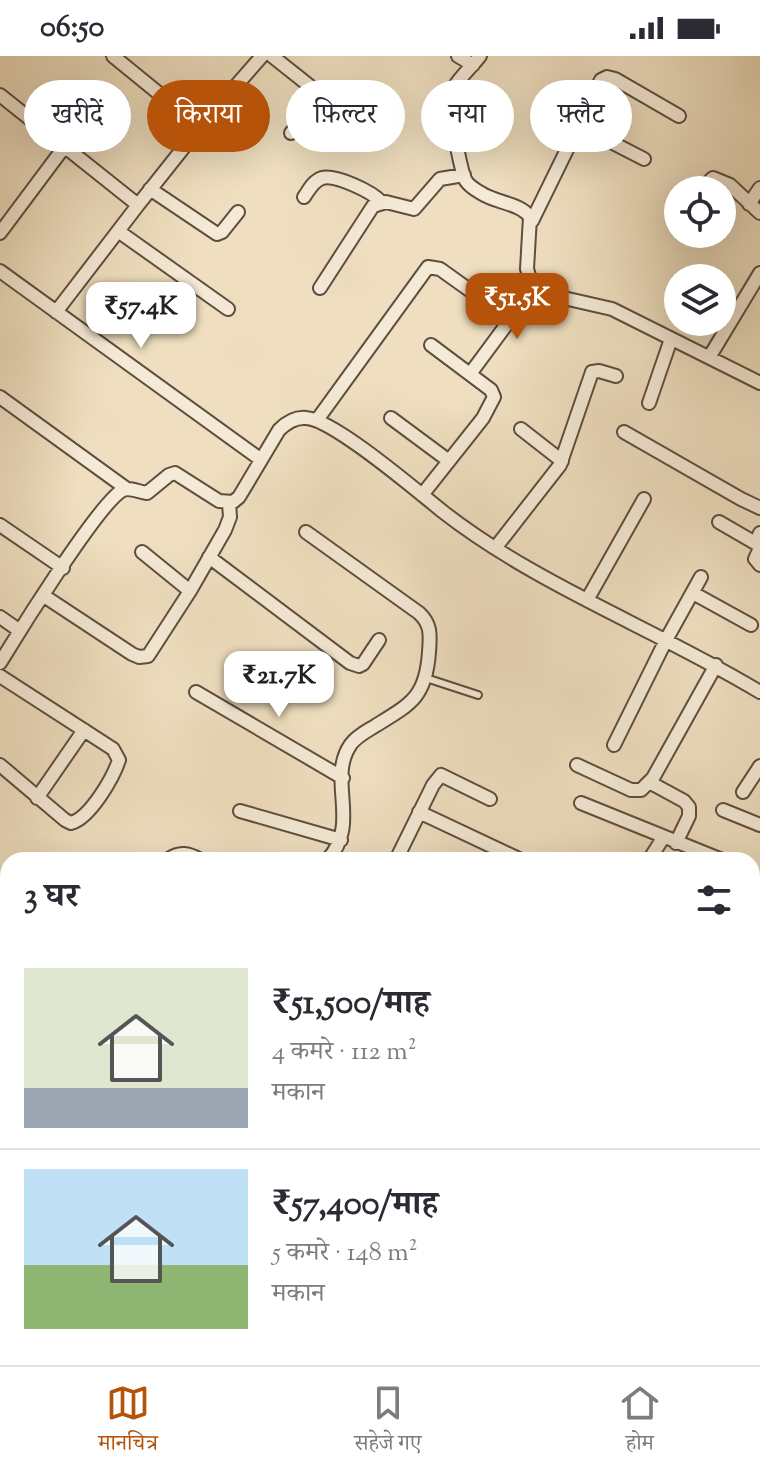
<!DOCTYPE html>
<html lang="hi">
<head>
<meta charset="utf-8">
<style>
  :root { --surface:#fff; --page:#f2f2f3; --text:#2b2b33; --muted:#7c7c81; --line:#e1e1e2; --accent:#b45309 }
  body { margin:0; font-family:"Sorts Mill Goudy","Noto Serif Devanagari",serif; background:var(--page); color:var(--text); height:100vh; display:flex; flex-direction:column; font-size:30px; white-space:nowrap }
  * { box-sizing:border-box; margin:0 }
  p { font-size:26px; color:var(--muted) }
  .icon { flex:none; width:44px; height:44px; fill:none; stroke:currentColor; stroke-width:2; stroke-linecap:round; stroke-linejoin:round }
  .map { position:relative; flex:1; overflow:hidden }
  .panel { position:absolute; left:0px; top:796px; width:760px; height:514px; display:flex; flex-direction:column; background:var(--surface); border-radius:24px 24px 0 0; box-shadow:0 8px 32px #0002 }
  .panel>* { flex:none }
  .hud { position:absolute; left:24px; top:24px; width:712px; height:72px; display:flex; gap:16px }
  .controls { position:absolute; left:664px; top:120px; display:grid; gap:16px }
  .controls a { display:grid; place-items:center; width:72px; height:72px; border-radius:50%; background:var(--surface); box-shadow:0 8px 32px #0002; font-size:40px }
  .price { position:absolute; translate:-50% -68px; padding:0 18px; border-radius:16px; background:#fff; color:#222; font-size:26px; line-height:52px; filter:drop-shadow(0 2px 4px #0008) }
  .price::after { content:''; position:absolute; left:50%; top:48px; width:24px; height:18px; margin-left:-12px; background:inherit; clip-path:polygon(0 0,100% 0,50% 100%) }
  .price.current { background:var(--accent); color:#fff }
  ul { padding:0; list-style:none }
  li { display:flex; align-items:center; gap:24px; height:200px; padding:0 24px }
  li+li { border-top:2px solid var(--line) }
  li span { display:grid; place-items:center; flex:none; width:224px; height:160px; border-radius:0px; color:#555 }
  li>.icon { margin-inline-start:auto }
  span .icon { width:96px; height:96px; fill:#fffc; stroke-width:1 }
  li b { font-size:34px }
  h2 { display:flex; justify-content:space-between; align-items:center; height:96px; padding:0 24px; font-size:34px }
  .tag { padding:0 28px; border-radius:36px; background:var(--surface); box-shadow:0 8px 32px #0002; font-size:28px; line-height:72px }
  .tag.current { background:var(--accent); color:#fff }
  .status { display:flex; justify-content:space-between; align-items:center; height:56px; padding:0 40px; background:var(--surface); direction:ltr }
  .status svg { height:22px; fill:currentColor }
  .menu { display:flex; justify-content:space-around; align-items:center; height:112px; border-top:2px solid var(--line); background:var(--surface); font-size:22px; color:var(--muted) }
  .menu a { display:grid; justify-items:center; gap:4px }
  .menu .current { color:var(--accent) }
  .map>svg:first-child { display:block }
  .lines { fill:none; stroke-linecap:round; stroke-linejoin:round }
  .lane-casing { stroke:#5e4d40; stroke-width:10 }
  .street-casing { stroke:#5e4d40; stroke-width:16 }
  .secondary-casing { stroke:#2e1c15; stroke-width:20 }
  .highway-casing { stroke:#2e1c15; stroke-width:26 }
  .lane { stroke:#f5ead6; stroke-width:6 }
  .street { stroke:#f5ead6; stroke-width:12 }
  .secondary { stroke:#f5ead6; stroke-width:16 }
  .highway { stroke:#e8c080; stroke-width:22 }
</style>
</head>
<body>
<div class="status"><b>06:50</b><svg viewBox="0 0 49 12"><path d="M0 12V9h3v3zM5 12V6h3v6zM10 12V3h3v9zM15 12V0h3v12zM26 1h20v11H26zM47 4h2v5h-2z"/></svg></div>
<div class="map">
<svg width="760" height="1309" viewBox="0 0 760 1309">
  <rect width="100%" height="100%" fill="#efdfc0"/>
  <filter id="stains"><feTurbulence type="fractalNoise" baseFrequency=".0025" numOctaves="4"/><feColorMatrix values="0 0 0 0 .2 0 0 0 0 .09 0 0 0 0 .02 0 0 0 .5 -.17"/></filter>
  <radialGradient id="worn" r=".72"><stop offset=".6" stop-color="#630" stop-opacity="0"/><stop offset="1" stop-color="#630" stop-opacity=".3"/></radialGradient>
  <g class="lines">
    <g class="lane-casing">
      <path id="lane" d="M426,622L478,639"/>
    </g>
    <g class="street-casing">
      <path id="street" d="M113,0L200,71
        M272,0L340,54
        M458,0L473,9
        M480,0C471,12 454,26 450,40C448,49 461,117 466,125C470,131 476,134 481,137C496,147 520,147 530,161L527,213L531,226L555,240L612,253L760,327
        M0,39L138,149L56,256
        M578,69L644,103
        M291,77L322,40
        M150,133L217,178L222,176L238,156
        M700,134L713,122L730,129L760,157
        M304,141C309,134 313,125 322,122C335,118 373,136 381,146
        M749,148L760,132
        M138,149L200,71L262,0
        M532,165L601,24L607,21L615,23L679,60
        M118,175L228,253
        M0,177L65,90
        M0,215L260,403
        M320,232L373,150L386,146L414,153L440,123L464,119
        M710,300L760,217
        M470,318L535,230
        M0,341L127,433
        M649,347L671,283
        M391,362L449,405
        M317,364L428,211L440,213L510,263
        M521,373L562,405
        M624,376L741,443L760,452
        M422,439L483,362L494,341L491,334L431,289
        M719,466L757,488
        M0,469L63,512
        M306,476L419,557C432,569 430,580 429,596C426,641 411,648 375,670C367,675 357,680 351,688C326,723 362,768 327,804
        M760,477L756,486L760,492L755,503L760,509
        M496,491L560,409L592,316L599,315L616,320
        M142,496L190,535
        M209,501L350,607L359,610L363,608L379,584
        M693,537L751,569
        M44,540L132,598L139,601L148,600L190,535L225,474L230,461L229,447
        M587,544L644,443
        M0,561L20,575
        M0,607C17,579 100,445 123,434C130,431 139,436 147,437L169,419L175,417L219,445L233,446L239,441L279,374C286,367 296,361 306,362C333,363 417,435 442,455C538,530 656,573 760,636
        M0,620L113,693L119,704C113,722 90,762 71,767L65,764L0,709
        M196,636L343,722
        M614,689L666,584L701,521
        M577,709L631,734H641L653,722L716,609
        M649,726L684,745L689,751V760L676,787
        M743,736L760,710
        M37,742L84,674
        M581,747L722,804
        M723,754L760,769
        M240,755L341,784
        M419,756L521,804
        M167,804C180,795 188,797 201,804
        M396,804L433,729L441,719L490,743
        M649,804L663,782
        M752,847L760,849
        M0,1056L8,1058
        M0,1136L8,1123
        M4,1183L8,1177
        M0,1254H8
        M0,1281L8,1279
        M239,1302L250,1309
        M315,1302L334,1309
        M699,1302L705,1309
        M266,1309L270,1302"/>
    </g>
    <g class="secondary-casing">
      <path id="secondary" d="M752,1231L760,1208
        M726,1309L728,1302"/>
    </g>
    <g class="highway-casing">
      <path id="highway" d="M752,1271L760,1250
        M738,1309L740,1302
        M758,1309L760,1303"/>
    </g>
    <use href="#lane" class="lane"/>
    <use href="#street" class="street"/>
    <use href="#secondary" class="secondary"/>
    <use href="#highway" class="highway"/>
  </g>
  <rect width="100%" height="100%" filter="url(#stains)"/>
  <rect width="100%" height="100%" fill="url(#worn)"/>
</svg>
<div class="controls">
<a><svg class="icon" aria-label="locate" viewBox="0 0 24 24"><circle cx="12" cy="12" r="6"/><path d="M12 2v4M12 18v4M2 12h4M18 12h4"/></svg></a>
<a><svg class="icon" aria-label="layers" viewBox="0 0 24 24"><path d="M12 4l9 5-9 5-9-5zM3 14l9 5 9-5"/></svg></a>
</div>
<b class="price current" style="left:517px;top:285px">₹51.5K</b>
<b class="price" style="left:141px;top:294px">₹57.4K</b>
<b class="price" style="left:279px;top:663px">₹21.7K</b>
<div class="hud">
<a class="tag">खरीदें</a>
<a class="tag current">किराया</a>
<a class="tag">फ़िल्टर</a>
<a class="tag">नया</a>
<a class="tag">फ़्लैट</a>
</div>
<section class="panel">
<h2>3 घर<svg class="icon" aria-label="filters" viewBox="0 0 24 24"><path d="M4 7h16M4 17h16"/><circle cx="9" cy="7" r="2"/><circle cx="15" cy="17" r="2"/></svg></h2>
<ul>
<li><span style="background:linear-gradient(#dfe7d0 75%,#9aa5b1 0)"><svg class="icon" aria-label="home" viewBox="0 0 24 24"><path d="M3 11l9-7 9 7M6 9v11h12V9"/></svg></span><div><b>₹51,500/माह</b><p>4 कमरे · 112 m²</p><p>मकान</p></div></li>
<li><span style="background:linear-gradient(#bfe0f5 60%,#8fb573 0)"><svg class="icon" aria-label="home" viewBox="0 0 24 24"><path d="M3 11l9-7 9 7M6 9v11h12V9"/></svg></span><div><b>₹57,400/माह</b><p>5 कमरे · 148 m²</p><p>मकान</p></div></li>
</ul>
</section>
</div>
<nav class="menu">
<a class="current"><svg class="icon" aria-label="map" viewBox="0 0 24 24"><path d="M3 6l6-2 6 2 6-2v14l-6 2-6-2-6 2zM9 4v14M15 6v14"/></svg>मानचित्र</a>
<a><svg class="icon" aria-label="saved" viewBox="0 0 24 24"><path d="M7 4h10v16l-5-4-5 4z"/></svg>सहेजे गए</a>
<a><svg class="icon" aria-label="home" viewBox="0 0 24 24"><path d="M3 11l9-7 9 7M6 9v11h12V9"/></svg>होम</a>
</nav>
</body>
</html>
